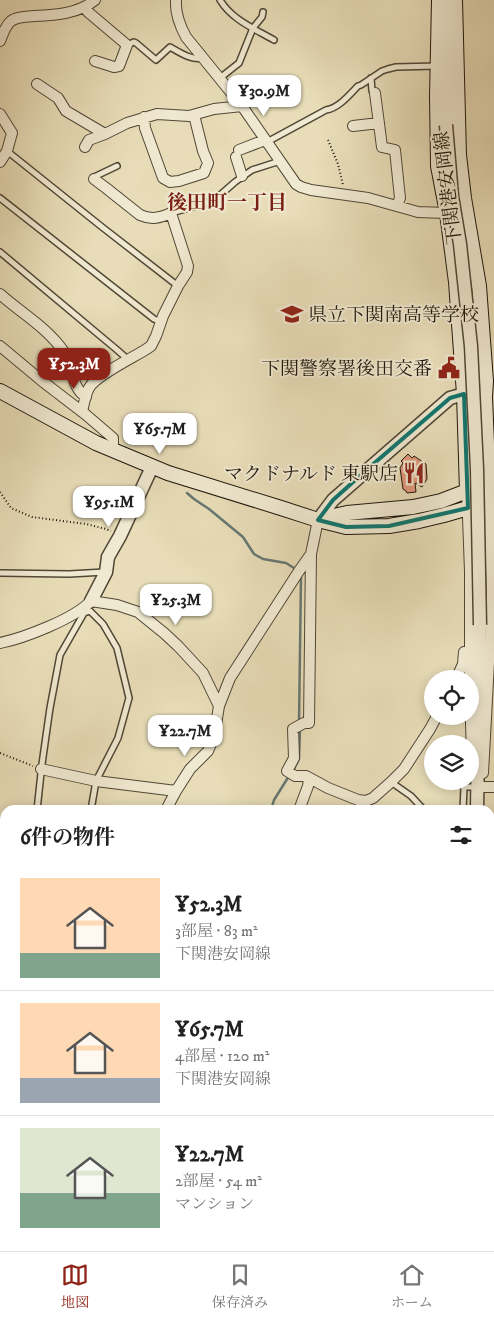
<!DOCTYPE html>
<html lang="ja">
<head>
<meta charset="utf-8">
<style>
  :root { --surface:#fff; --page:#f6f6f6; --text:#222; --muted:#767676; --line:#e0e0e0; --accent:#8f2418 }
  body { margin:0; font-family:"IM FELL DW Pica","Noto Serif JP",serif; background:var(--page); color:var(--text); height:100vh; display:flex; flex-direction:column; font-size:19px; white-space:nowrap }
  * { box-sizing:border-box; margin:0 }
  p { font-size:16px; color:var(--muted) }
  .icon { flex:none; width:28px; height:28px; fill:none; stroke:currentColor; stroke-width:2; stroke-linecap:round; stroke-linejoin:round }
  .map { position:relative; flex:1; overflow:hidden }
  .panel { position:absolute; left:0px; top:805px; width:495px; height:446px; display:flex; flex-direction:column; background:var(--surface); border-radius:15px 15px 0 0; box-shadow:0 2px 12px #0003 }
  .panel>* { flex:none }
  .controls { position:absolute; left:424px; top:670px; display:grid; gap:10px }
  .controls a { display:grid; place-items:center; width:55px; height:55px; border-radius:50%; background:var(--surface); box-shadow:0 2px 12px #0003; font-size:25px }
  .price { position:absolute; translate:-50% -42px; padding:0 11px; border-radius:10px; background:#fff; color:#222; font-size:16px; line-height:32px; filter:drop-shadow(0 1px 2px #0008) }
  .price::after { content:''; position:absolute; left:50%; top:30px; width:15px; height:11px; margin-left:-8px; background:inherit; clip-path:polygon(0 0,100% 0,50% 100%) }
  .price.selected { background:var(--accent); color:#fff }
  ul { padding:0; list-style:none }
  li { display:flex; align-items:center; gap:15px; height:125px; padding:0 20px }
  li+li { border-top:1px solid var(--line) }
  li span { display:grid; place-items:center; flex:none; width:140px; height:100px; border-radius:0px; color:#555 }
  li>.icon { margin-inline-start:auto }
  span .icon { width:60px; height:60px; fill:#fffc; stroke-width:1 }
  li b { font-size:21px }
  h2 { display:flex; justify-content:space-between; align-items:center; height:60px; padding:0 20px; font-size:21px }
  .dock { display:flex; justify-content:space-around; align-items:center; height:70px; border-top:1px solid var(--line); background:var(--surface); font-size:14px; color:var(--muted) }
  .dock a { display:grid; justify-items:center; gap:2px }
  .dock .selected { color:var(--accent) }
  .map>svg:first-child { display:block }
  .lines { fill:none; stroke-linecap:round; stroke-linejoin:round }
  .stream { stroke:#677872; stroke-width:2.5 }
  .building { fill:#e3997e; stroke:#1d150b }
  .service-casing { stroke:#504736; stroke-width:8 }
  .minor-casing { stroke:#504736; stroke-width:12 }
  .tertiary-casing { stroke:#504736; stroke-width:15 }
  .secondary-casing { stroke:#1d150b; stroke-width:16 }
  .path { stroke:#1d150b; stroke-width:2; stroke-dasharray:1 2.5; stroke-linecap:butt }
  .service { stroke:#f0e9d1; stroke-width:5 }
  .minor { stroke:#f0e9d1; stroke-width:10 }
  .tertiary { stroke:#f0e9d1; stroke-width:12 }
  .secondary { stroke:#f0e9d1; stroke-width:14 }
  .tertiary-bridge-casing { stroke:#504736; stroke-width:15; stroke-linecap:butt }
  .tertiary-bridge { stroke:#f0e9d1; stroke-width:12 }
  .marked { fill:none; stroke:#0f766e; stroke-width:4; stroke-linejoin:round }
  .labels { text-anchor:middle; stroke-width:4; stroke-linejoin:round; paint-order:stroke }
  .street-label { font-size:19px; fill:#1d150b; stroke:#f0e9d1 }
  .poi-label { font-size:19px; fill:#1d150b; stroke:#f0e9d1; text-anchor:end }
  .neighbourhood-label { font-size:20px; font-weight:bold; fill:#7a1f14; stroke:#f0e9d1 }
</style>
</head>
<body>
<div class="map">
<svg width="494" height="1251" viewBox="0 0 494 1251">
  <rect width="100%" height="100%" fill="#e8ddb8"/>
  <filter id="stains"><feTurbulence type="fractalNoise" baseFrequency=".004" numOctaves="4"/><feColorMatrix values="0 0 0 0 .2 0 0 0 0 .09 0 0 0 0 .02 0 0 0 .5 -.17"/></filter>
  <radialGradient id="worn" r=".72"><stop offset=".6" stop-color="#630" stop-opacity="0"/><stop offset="1" stop-color="#630" stop-opacity=".3"/></radialGradient>
  <g class="lines">
    <path class="stream" d="M187,493L194,499L209,509L243,537L254,554L263,559L286,563L294,568
      M299,723L301,577
      M293,771L299,759L300,728
      M271,810L274,800L289,776
      M34,1251C49,1244 66,1248 82,1251
      M99,1251L106,1246"/>
  </g>
  <path class="building" d="M408,454L412,458L414,456L426,464L427,479L422,487L415,483L416,492L407,493L406,491L403,489L400,468L403,463L401,461Z"/>
  <g class="lines">
    <g class="service-casing">
      <path id="service" d="M220,0C232,20 255,29 274,40
        M127,45L134,42L136,43L156,60L170,47C179,52 192,61 203,58
        M220,78L239,63L253,28L262,17L263,12
        M371,78L372,91L375,93
        M267,142L326,110C339,108 349,95 358,86L361,85L382,71L388,69L396,67L437,66
        M7,151L102,227L178,286
        M94,179V177L117,166
        M0,198L154,319L161,322
        M171,213L204,204L219,196L235,182L252,170L280,161
        M0,252L116,349L124,356L127,361
        M0,573L69,574L105,572
        M391,782L411,796L424,810
        M37,810L42,764L50,708L60,655L84,613L90,611L103,624L117,648L129,698L118,738L96,781L91,810
        M463,810L464,787H473"/>
    </g>
    <g class="minor-casing">
      <path id="minor" d="M176,0C175,13 180,26 186,37L242,106L296,184L301,187L311,190L368,198L418,212L447,213
        M84,7L88,12L127,45L119,66L114,67L95,61
        M0,41C3,34 5,26 11,21C18,16 27,17 34,16C55,15 78,14 95,0
        M37,84L58,98L66,111L105,134L127,123L157,114L189,116L214,109L242,106
        M375,93L382,147L395,150L400,198L397,206
        M0,114L12,133L7,151L0,162
        M144,117L145,128L163,178L170,182L179,181L204,173L208,163L203,151L194,115
        M353,126L379,123
        M85,147L89,140L105,134
        M239,150L265,140
        M236,157L242,176
        M0,294C21,313 48,328 64,352C73,365 71,388 86,397
        M0,346L42,381L85,414L113,438V450
        M82,412C84,404 85,395 89,388C95,376 132,358 145,350L151,346L156,336L163,316L178,286L187,272L188,266L171,213C160,218 151,220 140,215L106,188L94,179
        M467,491L470,571V679
        M318,520L311,554L309,723H304L293,729L294,758L287,771L295,776H306L328,788L358,800L366,801L373,798L391,782L404,769L430,729L437,716
        M0,643C24,638 74,619 91,601L117,605L138,612L164,633L178,646L203,673L219,706
        M456,679L463,664L464,652
        M470,695L472,752
        M41,769L96,781L176,791
        M483,773L492,607L489,491
        M481,787H494
        M166,810L176,791L190,769L208,751L214,737L219,706L230,678L299,571L311,554
        M299,810L308,786L309,778
        M490,868L494,874
        M490,961L494,958
        M0,1073L5,1079
        M0,1107L5,1102
        M113,1251L115,1246
        M151,1251L153,1246"/>
    </g>
    <g class="tertiary-casing">
      <path id="tertiary" d="M446,125L447,0
        M318,520L333,500L450,398L464,394
        M91,601L106,572L108,557L120,536L152,467
        M477,810L480,625
        M490,1115L494,1141
        M444,1246L447,1251"/>
    </g>
    <g class="secondary-casing">
      <path id="secondary" d="M0,391L96,443L168,473L281,508L318,520L346,527L389,526L419,521L444,515L468,508L489,491L485,397L486,381L479,286L464,198L459,155L455,0
        M321,519L347,513L413,507L441,501L467,491L464,394L456,282L447,213L438,166L437,97L439,0"/>
    </g>
    <path class="path" d="M328,140L338,164L343,185
      M0,492L11,508L32,517L86,524L106,529L111,531
      M0,753L33,766
      M0,859H5
      M273,1250L276,1251"/>
    <use href="#service" class="service"/>
    <use href="#minor" class="minor"/>
    <use href="#tertiary" class="tertiary"/>
    <use href="#secondary" class="secondary"/>
    <g class="tertiary-bridge-casing">
      <path id="tertiary-bridge" d="M446,125L452,196L460,244L471,346L477,469L480,625"/>
    </g>
    <use href="#tertiary-bridge" class="tertiary-bridge"/>
  </g>
  <path class="marked" d="M464,394L468,508L389,526L346,527L318,520L333,500L371,466L450,398Z"/>
  <defs>
    <g id="school-bare" transform="scale(1.725)"><path d="M0-5L7-2L0 1L-7-2ZM-4 1L0 2.5L4 1V4Q0 6-4 4Z" fill="#8f2418" stroke="#f0e9d1" stroke-width="2.5" paint-order="stroke"/></g>
    <g id="civic-bare" transform="scale(1.725)"><path d="M-.6-6.5H3V-4.5H.6V-3L4-1V1h2V6H-6V1h2V-1L-.6-3ZM-1.2 2.5V6h2.4V2.5Z" fill="#8f2418" stroke="#f0e9d1" stroke-width="2.5" paint-order="stroke"/></g>
    <g id="restaurant-bare" transform="scale(1.725)"><path d="M-5-6h1v4h1v-4h1v4h1v-4h1v5L-1.5 .5V6h-2V.5L-5-1ZM5-6V6H3V1.5H1.5Q1.5-4 5-6Z" fill="#8f2418" stroke="#f0e9d1" stroke-width="2.5" paint-order="stroke"/></g>
  </defs>
  <g fill-rule="evenodd">
    <use href="#school-bare" x="292" y="314"/>
    <use href="#civic-bare" x="449" y="368"/>
    <use href="#restaurant-bare" x="414" y="473"/>
  </g>
  <g class="labels">
    <g class="street-label">
      <text transform="translate(447 188) rotate(-97)" y="7">下関港安岡線</text>
    </g>
    <g class="poi-label">
      <text x="308" y="321" text-anchor="start">県立下関南高等学校</text>
      <text x="432" y="375">下関警察署後田交番</text>
      <text x="398" y="480">マクドナルド 東駅店</text>
    </g>
    <g class="neighbourhood-label">
      <text x="227" y="209">後田町一丁目</text>
    </g>
  </g>
  <rect width="100%" height="100%" filter="url(#stains)"/>
  <rect width="100%" height="100%" fill="url(#worn)"/>
</svg>
<div class="controls">
<a><svg class="icon" aria-label="locate" viewBox="0 0 24 24"><circle cx="12" cy="12" r="6"/><path d="M12 2v4M12 18v4M2 12h4M18 12h4"/></svg></a>
<a><svg class="icon" aria-label="layers" viewBox="0 0 24 24"><path d="M12 4l9 5-9 5-9-5zM3 14l9 5 9-5"/></svg></a>
</div>
<b class="price" style="left:264px;top:117px">¥30.9M</b>
<b class="price selected" style="left:74px;top:390px">¥52.3M</b>
<b class="price" style="left:160px;top:455px">¥65.7M</b>
<b class="price" style="left:109px;top:528px">¥95.1M</b>
<b class="price" style="left:176px;top:626px">¥25.3M</b>
<b class="price" style="left:185px;top:757px">¥22.7M</b>
<section class="panel">
<h2>6件の物件<svg class="icon" aria-label="filters" viewBox="0 0 24 24"><path d="M4 7h16M4 17h16"/><circle cx="9" cy="7" r="2"/><circle cx="15" cy="17" r="2"/></svg></h2>
<ul>
<li><span style="background:linear-gradient(#ffd9b3 75%,#7fa58c 0)"><svg class="icon" aria-label="home" viewBox="0 0 24 24"><path d="M3 11l9-7 9 7M6 9v11h12V9"/></svg></span><div><b>¥52.3M</b><p>3部屋 · 83 m²</p><p>下関港安岡線</p></div></li>
<li><span style="background:linear-gradient(#ffd9b3 75%,#9aa5b1 0)"><svg class="icon" aria-label="home" viewBox="0 0 24 24"><path d="M3 11l9-7 9 7M6 9v11h12V9"/></svg></span><div><b>¥65.7M</b><p>4部屋 · 120 m²</p><p>下関港安岡線</p></div></li>
<li><span style="background:linear-gradient(#dfe7d0 65%,#7fa58c 0)"><svg class="icon" aria-label="home" viewBox="0 0 24 24"><path d="M3 11l9-7 9 7M6 9v11h12V9"/></svg></span><div><b>¥22.7M</b><p>2部屋 · 54 m²</p><p>マンション</p></div></li>
</ul>
</section>
</div>
<nav class="dock">
<a class="selected"><svg class="icon" aria-label="map" viewBox="0 0 24 24"><path d="M3 6l6-2 6 2 6-2v14l-6 2-6-2-6 2zM9 4v14M15 6v14"/></svg>地図</a>
<a><svg class="icon" aria-label="saved" viewBox="0 0 24 24"><path d="M7 4h10v16l-5-4-5 4z"/></svg>保存済み</a>
<a><svg class="icon" aria-label="home" viewBox="0 0 24 24"><path d="M3 11l9-7 9 7M6 9v11h12V9"/></svg>ホーム</a>
</nav>
</body>
</html>
